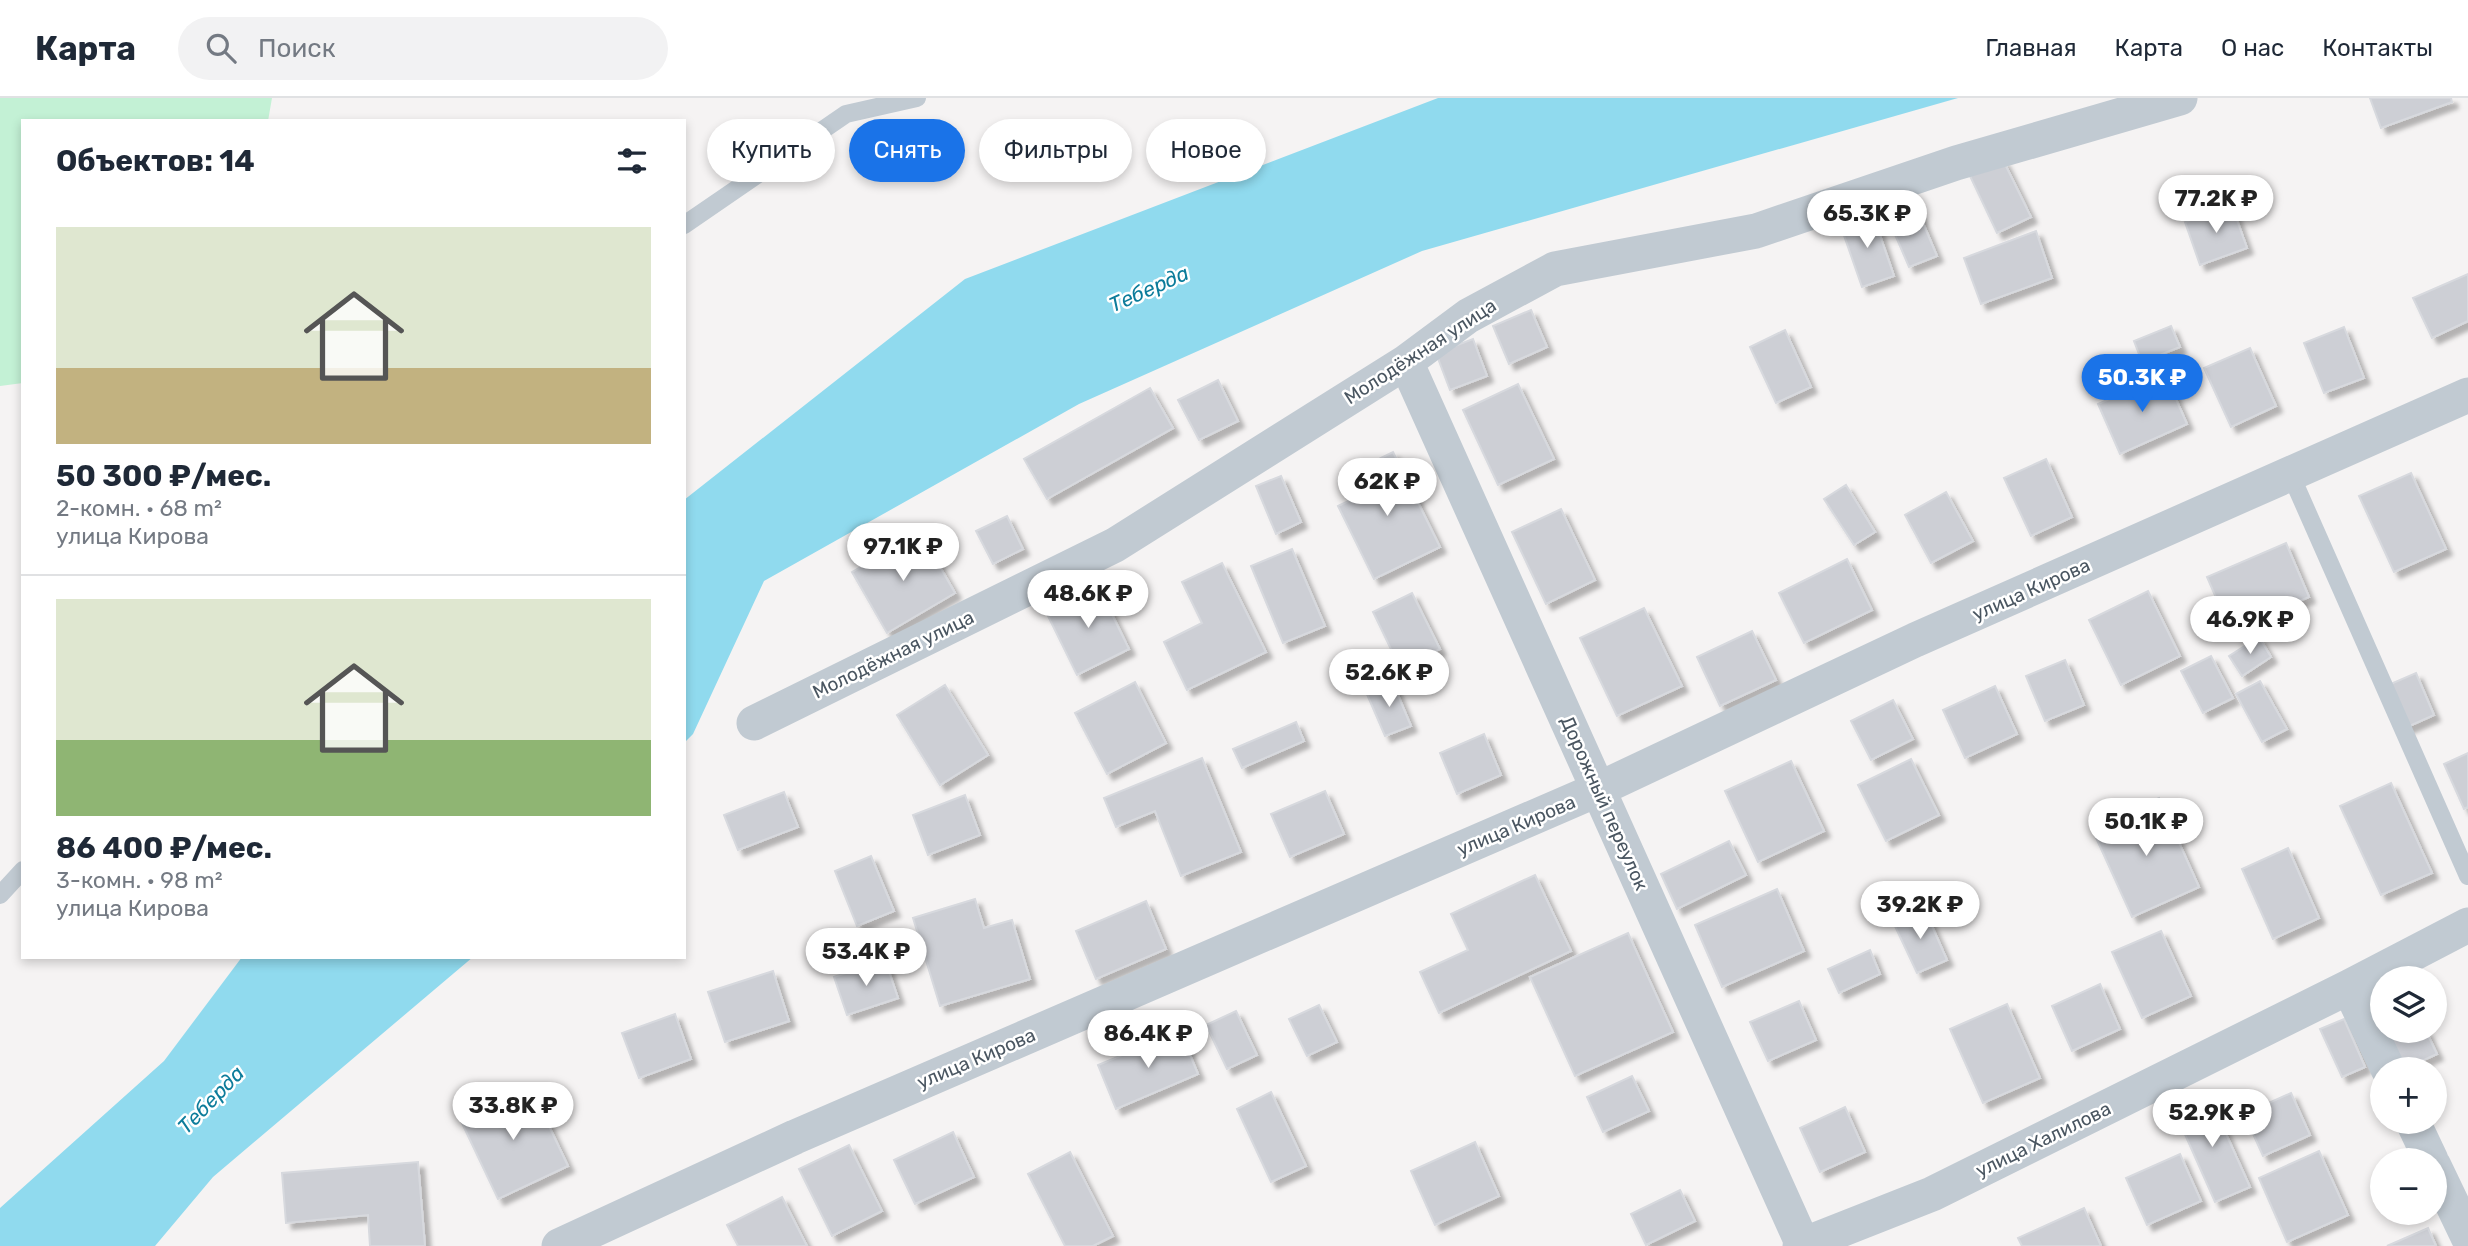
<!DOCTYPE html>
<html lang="ru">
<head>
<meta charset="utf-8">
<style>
  :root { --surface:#fff; --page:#f2f2f3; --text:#1f2937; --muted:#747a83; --line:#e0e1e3; --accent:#1a73e8 }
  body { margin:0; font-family:Rubik,sans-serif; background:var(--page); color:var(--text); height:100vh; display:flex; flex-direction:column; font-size:26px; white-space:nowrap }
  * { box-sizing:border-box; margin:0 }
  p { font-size:23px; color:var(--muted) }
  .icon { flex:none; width:38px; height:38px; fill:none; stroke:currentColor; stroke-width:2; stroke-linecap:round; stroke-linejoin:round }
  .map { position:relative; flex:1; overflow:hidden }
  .sheet { position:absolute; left:21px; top:21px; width:665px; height:840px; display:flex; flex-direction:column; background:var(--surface); border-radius:0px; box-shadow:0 4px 10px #0003 }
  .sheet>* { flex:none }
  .hud { position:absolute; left:707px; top:21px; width:665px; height:63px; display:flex; gap:14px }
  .tools { position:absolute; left:2370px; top:868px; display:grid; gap:14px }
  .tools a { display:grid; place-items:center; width:77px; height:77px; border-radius:50%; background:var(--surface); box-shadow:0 4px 10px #0003; font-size:35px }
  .price { position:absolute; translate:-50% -60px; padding:0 16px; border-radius:24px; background:#fff; color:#222; font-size:23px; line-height:46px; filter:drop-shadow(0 2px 4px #0008) }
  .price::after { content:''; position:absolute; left:50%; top:42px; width:21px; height:16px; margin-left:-10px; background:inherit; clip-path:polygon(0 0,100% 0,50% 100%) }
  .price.on { background:var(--accent); color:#fff }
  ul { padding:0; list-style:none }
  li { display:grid; align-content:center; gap:14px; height:371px; padding:0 35px }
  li+li { border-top:2px solid var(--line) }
  li span { display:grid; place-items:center; height:217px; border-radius:0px; color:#555 }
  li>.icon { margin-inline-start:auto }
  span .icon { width:126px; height:126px; fill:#fffc; stroke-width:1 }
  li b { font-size:30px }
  h2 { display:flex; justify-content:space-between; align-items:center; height:84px; padding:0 35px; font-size:30px }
  .chip { padding:0 24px; border-radius:32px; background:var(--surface); box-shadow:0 4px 10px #0003; font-size:24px; line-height:63px }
  .chip.on { background:var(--accent); color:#fff }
  header { display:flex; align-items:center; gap:42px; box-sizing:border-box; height:98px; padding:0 35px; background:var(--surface); border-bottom:2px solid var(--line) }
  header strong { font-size:33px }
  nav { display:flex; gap:38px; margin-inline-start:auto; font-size:24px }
  .search { width:490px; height:63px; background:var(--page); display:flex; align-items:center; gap:18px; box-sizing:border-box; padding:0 24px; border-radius:38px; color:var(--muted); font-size:26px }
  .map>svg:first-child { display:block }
  .green { fill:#c3f1d5 }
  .water { fill:#90daee }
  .building { fill:#cdcfd5; stroke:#d7d9de; stroke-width:2; filter:url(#shadow) }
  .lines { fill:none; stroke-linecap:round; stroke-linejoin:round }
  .lane { stroke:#c1cad2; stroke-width:18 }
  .street { stroke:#c1cad2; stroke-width:35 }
  .labels { text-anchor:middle; stroke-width:5; stroke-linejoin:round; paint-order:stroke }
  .street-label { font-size:19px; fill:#4a5661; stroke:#fff }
  .water-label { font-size:21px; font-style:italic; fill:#0c7c9b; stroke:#fff }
</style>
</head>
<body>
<header>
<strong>Карта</strong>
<div class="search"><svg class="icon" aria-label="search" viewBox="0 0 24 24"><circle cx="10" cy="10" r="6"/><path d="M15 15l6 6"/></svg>Поиск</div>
<nav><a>Главная</a><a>Карта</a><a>О нас</a><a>Контакты</a></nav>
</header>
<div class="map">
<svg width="2468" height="1148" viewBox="0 0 2468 1148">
  <defs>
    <filter id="shadow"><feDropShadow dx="6" dy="6" stdDeviation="2" flood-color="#0004"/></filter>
  </defs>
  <rect width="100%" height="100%" fill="#f5f3f3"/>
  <path class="green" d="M0,0H272L268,23H23V285L0,288Z"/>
  <path class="water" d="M1438,0H1958L1422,153L1079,306L764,483L693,636L684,645V402L965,181Z
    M242,859H473L213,1079L155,1148H0V1110L164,963Z"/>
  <path class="building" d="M2370,0H2451L2452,4L2381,30Z
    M2003,62L2031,119L1997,135L1970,78Z
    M1912,99L1937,158L1909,169L1884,111Z
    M2232,108L2247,150L2200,167L2185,124Z
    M1872,114L1894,178L1862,189L1840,126Z
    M2036,133L2052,180L1981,206L1964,160Z
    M2468,176V223L2432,240L2413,200Z
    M1531,212L1547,249L1509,266L1493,228Z
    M2171,228L2180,249L2142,264L2134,243Z
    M2344,229L2364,280L2324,295L2304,245Z
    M1785,232L1811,289L1776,305L1750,249Z
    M1473,241L1487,278L1450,292L1436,255Z
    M2250,250L2276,308L2231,329L2204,270Z
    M2165,276L2187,326L2120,356L2098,306Z
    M1218,282L1238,323L1199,342L1178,302Z
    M1518,286L1554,361L1498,387L1463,312Z
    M1150,290L1173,330L1047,401L1024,361Z
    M1393,354L1440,449L1374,481L1338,408L1359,398L1348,376Z
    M2046,361L2072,419L2031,438L2004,380Z
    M2411,375L2446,451L2394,474L2359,398Z
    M1281,378L1301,424L1276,436L1256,388Z
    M1846,387L1875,434L1854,447L1824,401Z
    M1946,394L1973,443L1931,465L1905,417Z
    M1561,411L1595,482L1546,506L1512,434Z
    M1007,418L1023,451L993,466L976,433Z
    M920,434L955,495L887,535L852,474Z
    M2286,445L2309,499L2230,532L2207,479Z
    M1292,451L1325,528L1283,545L1251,468Z
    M1847,461L1872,512L1804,545L1779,495Z
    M1222,465L1266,554L1187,592L1164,544L1202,525L1182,484Z
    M1098,488L1129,551L1077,577L1046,514Z
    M2148,493L2180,558L2121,587L2089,522Z
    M1412,495L1440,551L1400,570L1373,514Z
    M1644,510L1682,588L1617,618L1580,540Z
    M1752,533L1776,582L1720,608L1697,559Z
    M2259,539L2271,559L2242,578L2229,558Z
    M2211,558L2233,600L2203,615L2181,573Z
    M2065,562L2084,607L2045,623L2026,578Z
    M2416,575L2434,617L2405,630L2386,588Z
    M1392,583L1411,628L1385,638L1366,594Z
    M2260,583L2287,631L2262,644L2236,596Z
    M1135,584L1166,645L1107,676L1075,615Z
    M945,587L988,657L940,687L897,617Z
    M1995,588L2017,636L1965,660L1943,612Z
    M1893,602L1913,641L1871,662L1851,623Z
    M1296,624L1304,643L1242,670L1233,651Z
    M1484,636L1501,677L1457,696L1440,655Z
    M2468,655V709L2464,711L2444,666Z
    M1202,660L1241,754L1181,778L1155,713L1116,729L1104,700Z
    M1911,661L1939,717L1886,743L1858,687Z
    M1791,663L1824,733L1758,764L1725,693Z
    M2391,685L2432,775L2381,797L2340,708Z
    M1325,693L1344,736L1290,759L1271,716Z
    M784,694L798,729L738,752L724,717Z
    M965,697L980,737L928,757L913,717Z
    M2159,700L2199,789L2132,819L2092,731Z
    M1729,743L1746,777L1677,811L1661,776Z
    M2288,750L2319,820L2273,841L2242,771Z
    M871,758L894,813L857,828L835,773Z
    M1535,777L1571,853L1439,915L1420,874L1468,852L1451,816Z
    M1777,791L1804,853L1722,889L1695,827Z
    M975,801L984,830L1012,822L1030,881L940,908L913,820Z
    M1146,803L1166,851L1096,881L1076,833Z
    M1924,810L1947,862L1917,875L1893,824Z
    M2161,833L2191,898L2142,920L2112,854Z
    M1628,835L1673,934L1575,978L1530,879Z
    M1870,852L1880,876L1839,895L1828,871Z
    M885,862L898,900L847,917L834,879Z
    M773,873L789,923L725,944L708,894Z
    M2100,886L2120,931L2072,953L2052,908Z
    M2382,891V919L2371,896Z
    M1799,903L1816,942L1768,963L1750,924Z
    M2007,906L2040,980L1983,1005L1950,931Z
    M1319,907L1337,944L1307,958L1289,921Z
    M1236,913L1257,957L1227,971L1206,927Z
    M675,916L691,961L639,980L622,935Z
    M2344,921L2365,969L2342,979L2320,931Z
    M1180,933L1198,976L1116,1011L1098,967Z
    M2388,933H2426L2437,956L2404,971Z
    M1632,978L1649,1013L1603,1034L1587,999Z
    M529,986L568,1068L498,1101L459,1019Z
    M1271,994L1306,1068L1271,1084L1237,1011Z
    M2291,995L2310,1037L2263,1058L2244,1016Z
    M2209,998L2250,1089L2215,1104L2175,1014Z
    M1845,1009L1865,1054L1820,1074L1800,1030Z
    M953,1034L974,1079L915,1106L894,1062Z
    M1475,1044L1499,1098L1435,1127L1411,1073Z
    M849,1047L882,1113L832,1138L799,1071Z
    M2319,1053L2348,1117L2287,1144L2259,1080Z
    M1070,1054L1113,1138L1093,1148H1065L1028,1076Z
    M2180,1056L2201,1103L2147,1127L2126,1080Z
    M418,1064L425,1148H370L368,1117L286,1125L282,1075Z
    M1680,1092L1695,1123L1646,1147L1631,1116Z
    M782,1099L807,1148H738L727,1127Z
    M2084,1110L2101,1148H2022L2018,1140Z
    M2428,1130L2436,1148H2387Z"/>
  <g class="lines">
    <path class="lane" d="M684,127L846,16L917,0
      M2290,375L2468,778
      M0,797L23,772"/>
    <path class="street" d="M1406,264L1803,1147
      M754,625L1115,447L1406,264L1468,218L1555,171L1756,133L1956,65L2180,0
      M2349,889L2388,971
      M2413,1024L2431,1062
      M2434,1068L2468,1139
      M559,1148L795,1039L1599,691L1915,542L2468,297
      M1800,1148L1932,1096L2349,889L2468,827"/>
  </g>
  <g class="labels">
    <g class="street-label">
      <text transform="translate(1420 253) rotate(-33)" y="7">Молодёжная улица</text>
      <text transform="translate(2031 491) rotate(-24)" y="7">улица Кирова</text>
      <text transform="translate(893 556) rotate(-26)" y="7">Молодёжная улица</text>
      <text transform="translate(1605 705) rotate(66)" y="7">Дорожный переулок</text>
      <text transform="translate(1516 727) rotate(-23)" y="7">улица Кирова</text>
      <text transform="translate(976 960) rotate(-23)" y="7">улица Кирова</text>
      <text transform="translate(2043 1041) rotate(-26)" y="7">улица Халилова</text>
    </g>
    <g class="water-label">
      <text transform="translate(1149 191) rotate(-24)" y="7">Теберда</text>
      <text transform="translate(211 1002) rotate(-46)" y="7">Теберда</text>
    </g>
  </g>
</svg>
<div class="tools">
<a><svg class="icon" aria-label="layers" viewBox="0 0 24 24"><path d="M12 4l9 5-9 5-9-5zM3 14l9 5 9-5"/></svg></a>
<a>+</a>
<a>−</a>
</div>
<b class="price" style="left:2216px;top:137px">77.2K ₽</b>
<b class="price" style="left:1867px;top:152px">65.3K ₽</b>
<b class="price on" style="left:2142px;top:316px">50.3K ₽</b>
<b class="price" style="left:1387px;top:420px">62K ₽</b>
<b class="price" style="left:903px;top:485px">97.1K ₽</b>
<b class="price" style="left:1088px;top:532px">48.6K ₽</b>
<b class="price" style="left:2250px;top:558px">46.9K ₽</b>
<b class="price" style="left:1389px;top:611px">52.6K ₽</b>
<b class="price" style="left:2146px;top:760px">50.1K ₽</b>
<b class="price" style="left:1920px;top:843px">39.2K ₽</b>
<b class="price" style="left:866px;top:890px">53.4K ₽</b>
<b class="price" style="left:1148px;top:972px">86.4K ₽</b>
<b class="price" style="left:513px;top:1044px">33.8K ₽</b>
<b class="price" style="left:2212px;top:1051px">52.9K ₽</b>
<div class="hud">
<a class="chip">Купить</a>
<a class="chip on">Снять</a>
<a class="chip">Фильтры</a>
<a class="chip">Новое</a>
</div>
<section class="sheet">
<h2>Объектов: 14<svg class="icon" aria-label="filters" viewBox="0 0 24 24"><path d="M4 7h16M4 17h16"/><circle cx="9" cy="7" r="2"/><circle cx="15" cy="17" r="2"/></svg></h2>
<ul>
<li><span style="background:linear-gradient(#dfe7d0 65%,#c2b280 0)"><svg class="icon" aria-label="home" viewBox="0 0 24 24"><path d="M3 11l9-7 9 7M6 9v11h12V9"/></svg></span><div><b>50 300 ₽/мес.</b><p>2-комн. · 68 m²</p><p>улица Кирова</p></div></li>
<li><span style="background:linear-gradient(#dfe7d0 65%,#8fb573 0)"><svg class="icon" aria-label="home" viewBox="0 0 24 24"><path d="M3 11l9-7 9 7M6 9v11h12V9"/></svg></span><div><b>86 400 ₽/мес.</b><p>3-комн. · 98 m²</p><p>улица Кирова</p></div></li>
</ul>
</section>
</div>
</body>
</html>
